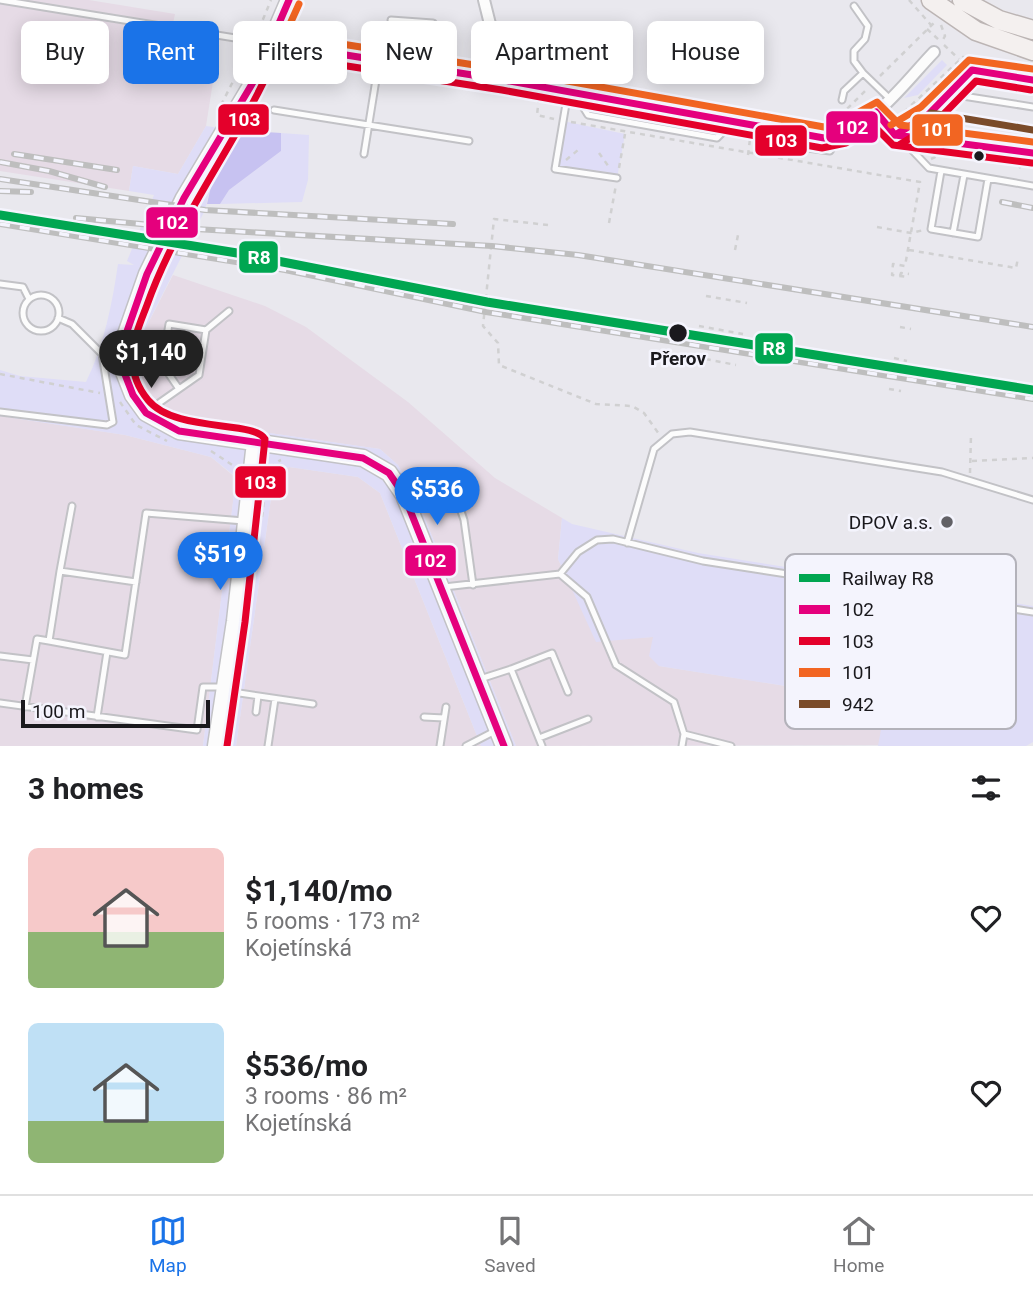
<!DOCTYPE html>
<html lang="en">
<head>
<meta charset="utf-8">
<style>
  :root { --surface:#fff; --page:#f2f2f2; --text:#202124; --muted:#757577; --line:#e0e0e0; --accent:#1a73e8 }
  body { margin:0; font-family:Roboto,sans-serif; background:var(--page); color:var(--text); height:100vh; display:flex; flex-direction:column; font-size:26px; white-space:nowrap }
  * { box-sizing:border-box; margin:0 }
  p { font-size:23px; color:var(--muted) }
  .icon { flex:none; width:38px; height:38px; fill:none; stroke:currentColor; stroke-width:2; stroke-linecap:round; stroke-linejoin:round }
  .map { position:relative; height:746px; overflow:hidden }
  .sheet { display:flex; flex-direction:column; background:var(--surface); flex:1 }
  .sheet>* { flex:none }
  .hud { position:absolute; left:21px; top:21px; width:992px; height:63px; display:flex; gap:14px }
  .scale { position:absolute; left:21px; bottom:18px; width:189px; box-sizing:border-box; padding-left:7px; border:4px solid #1a191d; border-top:0; font-size:19px; line-height:24px; white-space:nowrap; color:#1a191d; -webkit-text-stroke:5px #f4f4fd; paint-order:stroke }
  .price { position:absolute; translate:-50% -60px; padding:0 16px; border-radius:24px; background:var(--accent); color:#fff; font-size:23px; line-height:46px; filter:drop-shadow(0 2px 4px #0008) }
  .price::after { content:''; position:absolute; left:50%; top:42px; width:21px; height:16px; margin-left:-10px; background:inherit; clip-path:polygon(0 0,100% 0,50% 100%) }
  .price.active { background:#222; color:#fff }
  ul { padding:0; list-style:none }
  li { display:flex; align-items:center; gap:21px; height:175px; padding:0 28px }
  li span { display:grid; place-items:center; flex:none; width:196px; height:140px; border-radius:10px; color:#555 }
  li>.icon { margin-inline-start:auto }
  span .icon { width:84px; height:84px; fill:#fffc; stroke-width:1 }
  li b { font-size:30px }
  h2 { display:flex; justify-content:space-between; align-items:center; height:84px; padding:0 28px; font-size:30px }
  .tag { padding:0 24px; border-radius:10px; background:var(--surface); box-shadow:0 4px 18px #0003; font-size:24px; line-height:63px }
  .tag.active { background:var(--accent); color:#fff }
  .dock { display:flex; justify-content:space-around; align-items:center; height:98px; border-top:2px solid var(--line); background:var(--surface); font-size:19px; color:var(--muted) }
  .dock a { display:grid; justify-items:center; gap:4px }
  .dock .active { color:var(--accent) }
  .map>svg:first-child { display:block }
  .industrial { fill:#e6dbe6 }
  .green { fill:#dfddf7 }
  .forest { fill:#c7c2f1 }
  .lines { fill:none; stroke-linecap:round; stroke-linejoin:round }
  .service-casing { stroke:#c2c2c6; stroke-width:9 }
  .minor-casing { stroke:#c2c2c6; stroke-width:14 }
  .secondary-casing { stroke:#c2c2c6; stroke-width:19 }
  .primary-casing { stroke:#bcb5b4; stroke-width:21 }
  .path { stroke:#d0d0d1; stroke-width:2.5; stroke-dasharray:5 5; stroke-linecap:butt }
  .service { stroke:#fcfcfc; stroke-width:5 }
  .minor { stroke:#fcfcfc; stroke-width:10 }
  .secondary { stroke:#fcfcfc; stroke-width:16 }
  .primary { stroke:#f4f0ef; stroke-width:18 }
  .rail-casing { stroke:#bebebe; stroke-width:6 }
  .rail { stroke:#f4f4fd; stroke-width:3.5; stroke-dasharray:10; stroke-linecap:butt }
  .bus-1-casing { stroke:#f4f4fd; stroke-width:12 }
  .bus-2-casing { stroke:#f4f4fd; stroke-width:12 }
  .bus-3-casing { stroke:#f4f4fd; stroke-width:12 }
  .bus-4-casing { stroke:#f4f4fd; stroke-width:12 }
  .bus-1 { stroke:#e5007d; stroke-width:7 }
  .bus-2 { stroke:#e4002b; stroke-width:7 }
  .bus-3 { stroke:#f26522; stroke-width:7 }
  .bus-4 { stroke:#7a4b2a; stroke-width:7 }
  .rail-1-casing { stroke:#f4f4fd; stroke-width:14 }
  .rail-1 { stroke:#00a651; stroke-width:9 }
  .bus-dot { fill:#1a191d; stroke:#f4f4fd; stroke-width:2.5 }
  .poi-dot { fill:#626166; stroke:#f4f4fd; stroke-width:2.5 }
  .labels { text-anchor:middle; stroke-width:5; stroke-linejoin:round; paint-order:stroke }
  .stop-label { font-size:19px; font-weight:bold; fill:#1a191d; stroke:#f4f4fd }
  .poi-label { font-size:19px; fill:#1a191d; stroke:#f4f4fd; text-anchor:end }
  .key { fill:#f4f4fd; stroke:#b3b2ba; stroke-width:2 }
  .key-label { font-size:19px; fill:#1a191d }
  .line-badge { stroke:#f4f4fd; stroke-width:2.5 }
  .badge-label { font-size:19px; text-anchor:middle; font-weight:bold; fill:#fff }
</style>
</head>
<body>
<div class="map">
<svg width="1033" height="746" viewBox="0 0 1033 746">
  <rect width="100%" height="100%" fill="#e9e8ee"/>
  <path class="industrial" d="M0,0H89L175,14L169,42L218,50L206,126L178,174L133,166L129,191L0,171Z
    M173,275L265,306L306,327L408,402L495,478L562,518L558,559L574,592L607,639L653,637L659,666L887,702L880,745L516,746L416,496L398,465L380,449L186,421L160,414L146,399L136,374V347Z
    M0,416L125,435L211,457L236,478L203,746H0Z
    M289,467L358,477L380,493L481,746H236L273,484L277,472Z"/>
  <path class="green" d="M942,60L947,65L918,95L904,98Z
    M563,121L625,134L617,178L555,169Z
    M206,126L235,130L215,169L205,210L136,347V374L146,399L160,414L186,421L380,449L398,465L416,496L516,746H481L380,493L358,477L289,467L277,472L273,484L236,746H203L236,477L211,457L125,435L0,416V370L20,376L86,382C104,345 112,305 118,264L134,265L127,261L154,195L129,191L133,166L178,174Z
    M281,133L309,135L308,180L302,202L220,204L229,190L281,151Z
    M562,518L572,524L698,553L1033,606V742L1026,746H878L886,702L659,666L649,656L653,637L596,642L558,559Z"/>
  <path class="forest" d="M235,130L281,133V151L229,190L220,204H207L215,169Z"/>
  <g class="lines">
    <g class="service-casing">
      <path id="service" d="M0,0L266,43
        M854,6L868,26L865,39L854,51V61L863,73
        M391,20L433,23L434,68
        M568,92L555,169L617,178
        M575,94L588,115L717,138L733,122
        M950,94L1033,107
        M842,100L844,91L863,73L889,98
        M274,110L469,141
        M877,113L929,168L1033,186
        M931,113L1033,130
        M780,130L785,145L830,151L841,134
        M895,135C928,122 949,95 972,70L1033,80
        M899,135L1033,153
        M364,154L379,61
        M941,171L931,229L978,237L988,179
        M953,233L964,175
        M0,284L23,287L29,299
        M23 313a18 18 0 1 1 36 0a18 18 0 1 1-36 0Z
        M206,330L229,311
        M149,410L199,375L206,330L169,324L162,364L179,389
        M0,412L107,425L113,422L102,354L72,324L58,318
        M448,473L464,520L473,585
        M627,543L654,449L672,434L690,432L942,472L1033,500
        M60,571L72,506
        M560,574L578,552L597,540L613,539L703,561L1033,612
        M136,582L60,571L49,641L125,655L146,513L244,521
        M444,587L560,574L587,597L616,665L674,702L684,734L731,746
        M0,656L33,660
        M511,669L552,653L568,692
        M480,679L511,669L542,746
        M226,691L313,704
        M0,703L197,730L203,687H221
        M25,707L37,639L49,641
        M256,712L258,696
        M97,717L107,652
        M424,717L444,718
        M539,738L588,719
        M268,746L275,699
        M440,746L446,707
        M466,746L497,730
        M682,746L684,734"/>
    </g>
    <g class="minor-casing">
      <path id="minor" d="M484,0L504,80
        M270,43L504,80L824,138C869,134 905,82 934,52"/>
    </g>
    <g class="secondary-casing">
      <path id="secondary" d="M289,0L255,79L184,198L147,274L125,337L122,358L124,372L133,395L146,413L179,431L363,458L389,473L404,495L504,746
        M216,746L235,621L255,442"/>
    </g>
    <g class="primary-casing">
      <path id="primary" d="M931,0L976,31L1033,51
        M962,0L999,20L1033,30"/>
    </g>
    <path class="path" d="M909,0L931,25
      M941,25L945,36L941,43
      M259,29L271,0
      M927,29L940,41
      M944,45L959,59
      M880,76L934,23
      M539,98L537,115L554,119
      M221,105L247,54
      M904,112L963,57L1026,65
      M571,122L920,182L905,266L893,264L892,275L908,277
      M823,126L841,115L868,88
      M599,153L609,167
      M748,155L750,139
      M931,159L942,154
      M566,160L578,150
      M619,168L625,134
      M1019,168L1026,161
      M609,223L616,185
      M548,225L494,219L483,326L498,343L499,365L596,404L632,406L644,413L659,434
      M877,227L911,233L924,230
      M735,250L738,235
      M909,250L1016,268L1018,258
      M900,276L901,273L909,274
      M706,296L747,303
      M699,326L743,334
      M900,327L911,329
      M696,357L736,365
      M894,358L907,361
      M0,374L100,393
      M889,389L901,391
      M120,402L136,425L167,441
      M211,451L237,468
      M972,461L1033,458
      M970,473L971,435
      M262,517C265,499 262,468 281,460"/>
    <use href="#service" class="service"/>
    <use href="#minor" class="minor"/>
    <use href="#secondary" class="secondary"/>
    <use href="#primary" class="primary"/>
    <g class="rail-casing">
      <path id="rail" d="M14,154L117,170
        M0,162L49,171L105,187
        M0,179L205,210L453,224
        M0,191L31,192
        M1002,202L1033,208
        M76,218L195,229L492,246L578,255L1033,327
        M0,224L285,270L486,312L1033,399"/>
    </g>
    <use href="#rail" class="rail"/>
    <g class="bus-1-casing">
      <path id="bus-1" d="M289,0L255,79L184,198L147,274L125,337L124,372L133,395L146,413L179,431L363,458L389,473L404,495L504,746
        M270,43L504,80L824,138L841,134L876,112L895,135L1033,153
        M895,135L928,115L972,70L1033,80"/>
    </g>
    <g class="bus-2-casing">
      <path id="bus-2" d="M899,145L935,123L976,81L1031,90
        M227,746L245,622L265,439C254,420 175,433 148,400C138,388 132,372 133,356C133,338 141,321 147,305C179,215 239,141 276,55L502,90L822,148L846,143L874,126L893,145L1032,163"/>
    </g>
    <g class="bus-3-casing">
      <path id="bus-3" d="M299,4L285,35L506,70L824,127L837,124L877,102L900,125L1033,142
        M891,125L921,107L969,60L1033,69"/>
    </g>
    <g class="bus-4-casing">
      <path id="bus-4" d="M931,113L1033,130"/>
    </g>
    <use href="#bus-1" class="bus-1"/>
    <use href="#bus-2" class="bus-2"/>
    <use href="#bus-3" class="bus-3"/>
    <use href="#bus-4" class="bus-4"/>
    <g class="rail-1-casing">
      <path id="rail-1" d="M0,215L237,253L487,302L1033,390"/>
    </g>
    <use href="#rail-1" class="rail-1"/>
  </g>
  <g class="bus-dot">
    <circle cx="979" cy="156" r="6"/>
    <circle cx="678" cy="333" r="10"/>
  </g>
  <circle class="poi-dot" cx="947" cy="522" r="7"/>
  <g class="labels">
    <g class="stop-label">
      <text x="678" y="365">Přerov</text>
    </g>
    <g class="poi-label">
      <text x="933" y="529">DPOV a.s.</text>
    </g>
  </g>
  <rect x="785" y="554" width="231" height="175" rx="10" class="key"/>
  <rect x="799" y="574" width="31" height="8" fill="#00a651"/>
  <rect x="799" y="605" width="31" height="9" fill="#e5007d"/>
  <rect x="799" y="637" width="31" height="8" fill="#e4002b"/>
  <rect x="799" y="668" width="31" height="9" fill="#f26522"/>
  <rect x="799" y="700" width="31" height="8" fill="#7a4b2a"/>
  <g class="key-label">
    <text x="842" y="585">Railway R8</text>
    <text x="842" y="616">102</text>
    <text x="842" y="648">103</text>
    <text x="842" y="679">101</text>
    <text x="842" y="711">942</text>
  </g>
  <g class="line-badge">
    <rect x="217" y="103" width="53" height="33" rx="7" fill="#e4002b"/>
    <rect x="825" y="110" width="54" height="34" rx="7" fill="#e5007d"/>
    <rect x="911" y="113" width="53" height="34" rx="7" fill="#f26522"/>
    <rect x="754" y="124" width="54" height="33" rx="7" fill="#e4002b"/>
    <rect x="145" y="206" width="54" height="33" rx="7" fill="#e5007d"/>
    <rect x="238" y="240" width="41" height="34" rx="7" fill="#00a651"/>
    <rect x="754" y="332" width="40" height="33" rx="7" fill="#00a651"/>
    <rect x="234" y="465" width="53" height="34" rx="7" fill="#e4002b"/>
    <rect x="404" y="544" width="53" height="33" rx="7" fill="#e5007d"/>
  </g>
  <g class="badge-label">
    <text x="244" y="126">103</text>
    <text x="852" y="134">102</text>
    <text x="937" y="136">101</text>
    <text x="781" y="147">103</text>
    <text x="172" y="229">102</text>
    <text x="259" y="264">R8</text>
    <text x="774" y="355">R8</text>
    <text x="260" y="489">103</text>
    <text x="430" y="567">102</text>
  </g>
</svg>
<div class="scale">100 m</div>
<b class="price active" style="left:151px;top:390px">$1,140</b>
<b class="price" style="left:437px;top:527px">$536</b>
<b class="price" style="left:220px;top:592px">$519</b>
<div class="hud">
<a class="tag">Buy</a>
<a class="tag active">Rent</a>
<a class="tag">Filters</a>
<a class="tag">New</a>
<a class="tag">Apartment</a>
<a class="tag">House</a>
</div>
</div>
<section class="sheet">
<h2>3 homes<svg class="icon" aria-label="filters" viewBox="0 0 24 24"><path d="M4 7h16M4 17h16"/><circle cx="9" cy="7" r="2"/><circle cx="15" cy="17" r="2"/></svg></h2>
<ul>
<li><span style="background:linear-gradient(#f6c9c9 60%,#8fb573 0)"><svg class="icon" aria-label="home" viewBox="0 0 24 24"><path d="M3 11l9-7 9 7M6 9v11h12V9"/></svg></span><div><b>$1,140/mo</b><p>5 rooms · 173 m²</p><p>Kojetínská</p></div><svg class="icon" aria-label="heart" viewBox="0 0 24 24"><path d="M12 20l-8-8c-3-5 5-10 8-4 3-6 11-1 8 4z"/></svg></li>
<li><span style="background:linear-gradient(#bfe0f5 70%,#8fb573 0)"><svg class="icon" aria-label="home" viewBox="0 0 24 24"><path d="M3 11l9-7 9 7M6 9v11h12V9"/></svg></span><div><b>$536/mo</b><p>3 rooms · 86 m²</p><p>Kojetínská</p></div><svg class="icon" aria-label="heart" viewBox="0 0 24 24"><path d="M12 20l-8-8c-3-5 5-10 8-4 3-6 11-1 8 4z"/></svg></li>
</ul>
</section>
<nav class="dock">
<a class="active"><svg class="icon" aria-label="map" viewBox="0 0 24 24"><path d="M3 6l6-2 6 2 6-2v14l-6 2-6-2-6 2zM9 4v14M15 6v14"/></svg>Map</a>
<a><svg class="icon" aria-label="saved" viewBox="0 0 24 24"><path d="M7 4h10v16l-5-4-5 4z"/></svg>Saved</a>
<a><svg class="icon" aria-label="home" viewBox="0 0 24 24"><path d="M3 11l9-7 9 7M6 9v11h12V9"/></svg>Home</a>
</nav>
</body>
</html>
